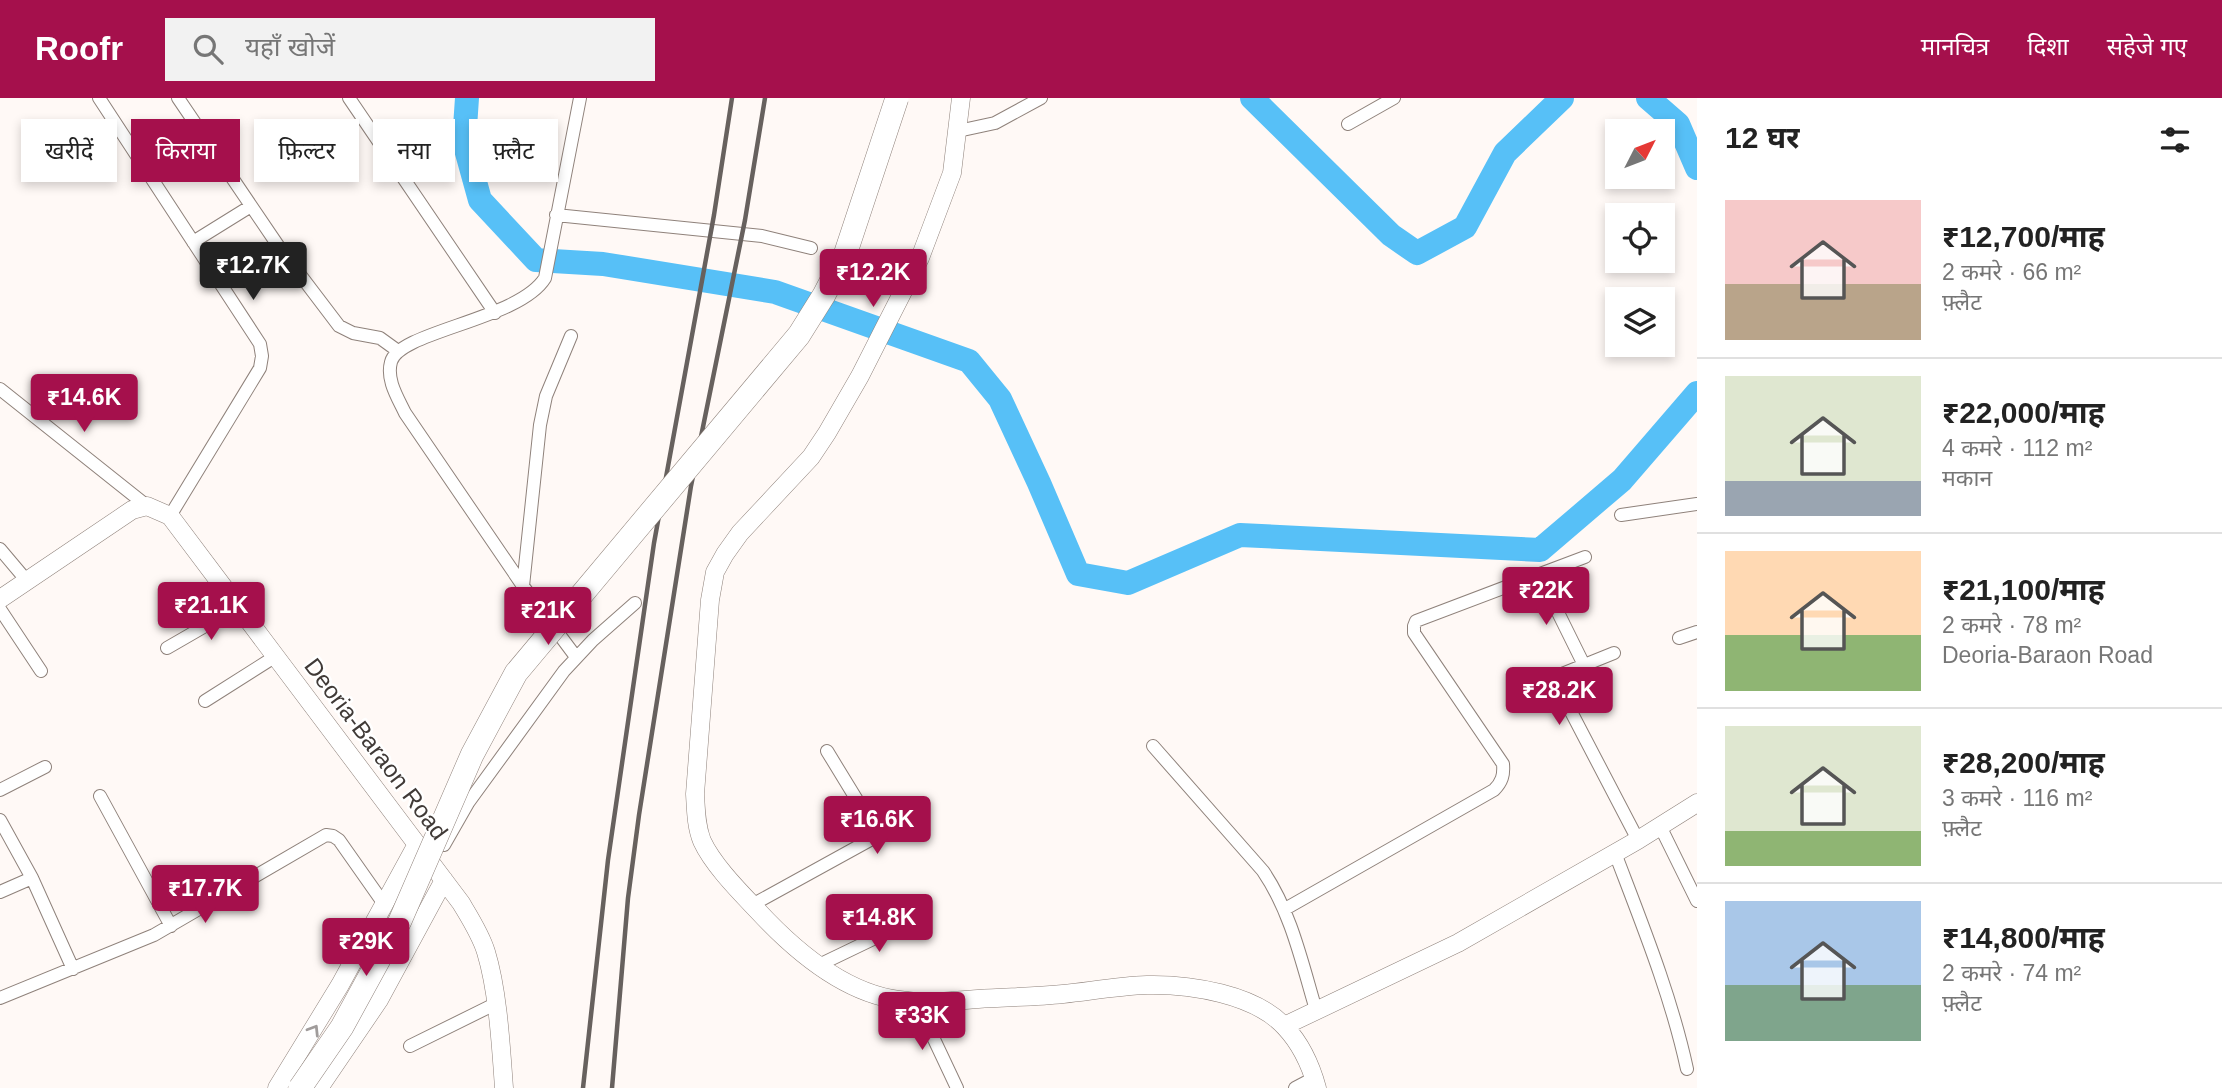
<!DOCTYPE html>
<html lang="hi">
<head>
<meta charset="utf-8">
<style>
  :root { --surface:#fff; --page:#f2f2f2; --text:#222; --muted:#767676; --line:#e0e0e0; --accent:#a5104c }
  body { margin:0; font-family:Helvetica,"Noto Sans Devanagari",sans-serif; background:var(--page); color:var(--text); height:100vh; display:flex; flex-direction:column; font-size:26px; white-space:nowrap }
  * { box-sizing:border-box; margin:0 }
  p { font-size:23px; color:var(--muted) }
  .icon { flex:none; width:38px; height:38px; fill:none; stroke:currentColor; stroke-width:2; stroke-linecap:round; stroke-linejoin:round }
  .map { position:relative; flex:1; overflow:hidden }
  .sheet { display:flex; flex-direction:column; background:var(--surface); width:525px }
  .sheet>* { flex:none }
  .hud { position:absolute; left:21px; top:21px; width:665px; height:63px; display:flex; gap:14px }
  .needle { width:46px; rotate:48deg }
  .controls { position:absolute; left:1605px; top:21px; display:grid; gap:14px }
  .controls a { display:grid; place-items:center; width:70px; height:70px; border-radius:0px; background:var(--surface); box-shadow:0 4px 10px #0003; font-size:35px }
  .price { position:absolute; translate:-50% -60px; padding:0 16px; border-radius:7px; background:var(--accent); color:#fff; font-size:23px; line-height:46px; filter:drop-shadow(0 2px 4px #0008) }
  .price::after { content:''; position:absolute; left:50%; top:42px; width:21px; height:16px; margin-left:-10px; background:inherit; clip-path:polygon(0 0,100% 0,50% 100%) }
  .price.on { background:#222; color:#fff }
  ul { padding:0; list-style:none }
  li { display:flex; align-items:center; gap:21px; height:175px; padding:0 28px }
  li+li { border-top:2px solid var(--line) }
  li span { display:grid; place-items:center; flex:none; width:196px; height:140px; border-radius:0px; color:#555 }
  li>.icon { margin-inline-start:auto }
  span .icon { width:84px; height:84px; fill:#fffc; stroke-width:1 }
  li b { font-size:30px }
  h2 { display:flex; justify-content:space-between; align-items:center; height:84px; padding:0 28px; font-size:30px }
  .pill { padding:0 24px; border-radius:0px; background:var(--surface); box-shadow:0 4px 10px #0003; font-size:24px; line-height:63px }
  .pill.on { background:var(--accent); color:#fff }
  header { display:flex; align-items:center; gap:42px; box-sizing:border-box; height:98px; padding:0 35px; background:var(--accent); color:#fff }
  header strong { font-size:33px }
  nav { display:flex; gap:38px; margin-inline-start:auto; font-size:24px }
  .search { width:490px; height:63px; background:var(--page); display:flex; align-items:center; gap:18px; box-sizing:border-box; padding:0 24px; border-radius:0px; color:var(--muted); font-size:26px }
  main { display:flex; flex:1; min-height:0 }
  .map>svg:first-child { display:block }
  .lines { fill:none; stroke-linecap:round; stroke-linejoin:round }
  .river { stroke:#57c0f7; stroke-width:24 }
  .street-casing { stroke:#8f827b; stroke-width:14 }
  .secondary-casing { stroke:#8f827b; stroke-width:19 }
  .street { stroke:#fff; stroke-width:12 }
  .secondary { stroke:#fff; stroke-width:18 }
  .rail { stroke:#67615e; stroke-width:4.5 }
  .highway-bridge-casing { stroke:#8f827b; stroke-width:24; stroke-linecap:butt }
  .highway-bridge { stroke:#fff; stroke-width:23 }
  .oneway { stroke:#a09c9b }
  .labels { text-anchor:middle; stroke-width:5; stroke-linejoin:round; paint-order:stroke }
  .street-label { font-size:24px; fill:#403a37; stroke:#fff }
</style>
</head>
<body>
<header>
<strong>Roofr</strong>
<div class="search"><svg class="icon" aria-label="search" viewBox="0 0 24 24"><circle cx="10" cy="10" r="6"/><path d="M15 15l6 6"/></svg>यहाँ खोजें</div>
<nav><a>मानचित्र</a><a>दिशा</a><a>सहेजे गए</a></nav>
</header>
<main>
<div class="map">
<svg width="1697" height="990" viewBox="0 0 1697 990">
  <rect width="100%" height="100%" fill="#fff9f6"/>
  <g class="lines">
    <path class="river" d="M467,0L464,44L480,102L536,162L603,166L775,194L969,263L1000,301L1039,385L1078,476L1128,485L1240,437L1540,452L1622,382L1697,295
      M1252,0L1391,137L1417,155L1465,129L1505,55L1562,0
      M1648,0L1678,26L1697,70"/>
    <g class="street-casing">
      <path id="street" d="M99,0L260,246L262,258L260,270L170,418
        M178,0L279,149L339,228L353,235L380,240L398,253
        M349,0L495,215
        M1348,26L1394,0
        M958,33L995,25L1041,0
        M556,117L762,138L811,150
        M193,144L251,108
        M0,291L147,408
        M1621,417L1697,406
        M0,451L27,483
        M1539,476L1584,567
        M523,488L540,327L546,298L571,238
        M0,511L41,573
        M1679,540L1697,534
        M167,550L238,509
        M1614,555L1557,578L1555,583L1638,742
        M576,559L523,488L405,315C398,300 386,282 391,264C399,233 519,222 545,180L580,0
        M205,603L276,558
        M1153,648L1263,773C1291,814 1302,865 1316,912
        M0,692L45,669
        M100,698L171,828
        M0,722L32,780L73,871
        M1660,728L1697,803
        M444,747L468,705L564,573L593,542L635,505
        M1615,755C1642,826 1671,897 1687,971
        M0,794L32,780
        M752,807L870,742C876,736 875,733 871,725L827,653
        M1285,811L1494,692C1502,684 1504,677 1503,666L1414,535V528L1416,523L1585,459
        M819,867L925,816
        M0,900L154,837L326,737L333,738L339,742L384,806
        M916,903L957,990
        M410,948L495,906
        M1295,990L1314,980"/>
    </g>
    <g class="secondary-casing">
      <path id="secondary" d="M961,0L952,75L920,160L860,278L827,335L811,359L740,435L725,456L715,474L710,502L695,696C696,712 696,728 702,743C713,767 740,794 758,813C795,853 844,895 899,902C925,906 952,903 978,901C1006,899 1035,899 1063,896C1091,893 1119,888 1147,887C1190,886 1255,896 1285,929C1301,946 1311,968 1317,990
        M0,501L132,412L147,408L170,418L461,805C470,820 481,837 486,854C498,893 501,949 504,990
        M1284,928L1458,845L1638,742L1697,705
        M277,990L340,887L417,746
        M319,990L379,902L444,782"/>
    </g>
    <use href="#street" class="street"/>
    <use href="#secondary" class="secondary"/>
    <path class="rail" d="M583,990L608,762L654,445L714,117L732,0
      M612,990L628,800L639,717L691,388L745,122L765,0"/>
    <g class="highway-bridge-casing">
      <path id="highway-bridge" d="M300,990L342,929L400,823L472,657L516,575L799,237L824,197L845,157L897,0"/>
    </g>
    <use href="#highway-bridge" class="highway-bridge"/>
  </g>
  <defs><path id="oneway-chevron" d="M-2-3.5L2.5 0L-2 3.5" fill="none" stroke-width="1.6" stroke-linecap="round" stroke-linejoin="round" transform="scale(1.75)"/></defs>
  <use class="oneway" href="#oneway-chevron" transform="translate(314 932) rotate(-58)"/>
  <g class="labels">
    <g class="street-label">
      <text transform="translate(376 651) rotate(53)" y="8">Deoria-Baraon Road</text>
    </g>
  </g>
</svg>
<div class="controls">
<a><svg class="needle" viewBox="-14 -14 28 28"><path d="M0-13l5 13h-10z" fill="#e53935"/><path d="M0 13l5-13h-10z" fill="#767676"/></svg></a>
<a><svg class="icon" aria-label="locate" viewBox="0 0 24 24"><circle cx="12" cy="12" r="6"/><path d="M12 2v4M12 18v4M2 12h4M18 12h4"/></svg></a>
<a><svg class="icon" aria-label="layers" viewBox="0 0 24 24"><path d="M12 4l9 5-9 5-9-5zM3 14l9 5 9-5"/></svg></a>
</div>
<b class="price on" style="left:253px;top:204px">₹12.7K</b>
<b class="price" style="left:873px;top:211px">₹12.2K</b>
<b class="price" style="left:84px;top:336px">₹14.6K</b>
<b class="price" style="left:1546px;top:529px">₹22K</b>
<b class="price" style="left:211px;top:544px">₹21.1K</b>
<b class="price" style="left:548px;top:549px">₹21K</b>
<b class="price" style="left:1559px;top:629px">₹28.2K</b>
<b class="price" style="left:877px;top:758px">₹16.6K</b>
<b class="price" style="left:205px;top:827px">₹17.7K</b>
<b class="price" style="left:879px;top:856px">₹14.8K</b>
<b class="price" style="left:366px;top:880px">₹29K</b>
<b class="price" style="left:922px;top:954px">₹33K</b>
<div class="hud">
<a class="pill">खरीदें</a>
<a class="pill on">किराया</a>
<a class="pill">फ़िल्टर</a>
<a class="pill">नया</a>
<a class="pill">फ़्लैट</a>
</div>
</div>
<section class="sheet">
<h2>12 घर<svg class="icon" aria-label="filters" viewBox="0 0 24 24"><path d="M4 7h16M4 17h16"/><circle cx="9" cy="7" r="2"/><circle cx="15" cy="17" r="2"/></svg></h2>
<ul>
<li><span style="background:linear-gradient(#f6c9c9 60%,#b9a48a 0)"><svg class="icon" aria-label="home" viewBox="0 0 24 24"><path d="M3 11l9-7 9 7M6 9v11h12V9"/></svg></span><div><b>₹12,700/माह</b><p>2 कमरे · 66 m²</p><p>फ़्लैट</p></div></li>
<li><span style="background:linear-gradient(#dfe7d0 75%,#9aa5b1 0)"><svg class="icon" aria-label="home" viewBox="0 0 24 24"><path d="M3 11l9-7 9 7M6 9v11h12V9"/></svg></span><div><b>₹22,000/माह</b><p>4 कमरे · 112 m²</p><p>मकान</p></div></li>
<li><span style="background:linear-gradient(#ffd9b3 60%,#8fb573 0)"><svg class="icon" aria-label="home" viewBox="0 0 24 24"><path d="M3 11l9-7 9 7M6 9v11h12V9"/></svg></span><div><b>₹21,100/माह</b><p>2 कमरे · 78 m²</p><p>Deoria-Baraon Road</p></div></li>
<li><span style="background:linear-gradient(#dfe7d0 75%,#8fb573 0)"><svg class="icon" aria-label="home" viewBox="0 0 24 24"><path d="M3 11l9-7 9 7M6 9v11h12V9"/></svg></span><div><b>₹28,200/माह</b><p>3 कमरे · 116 m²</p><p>फ़्लैट</p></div></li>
<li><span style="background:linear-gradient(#a9c7e8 60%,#7fa58c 0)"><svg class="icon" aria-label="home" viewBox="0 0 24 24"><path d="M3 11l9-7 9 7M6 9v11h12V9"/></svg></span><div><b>₹14,800/माह</b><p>2 कमरे · 74 m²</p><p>फ़्लैट</p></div></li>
</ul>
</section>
</main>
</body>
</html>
